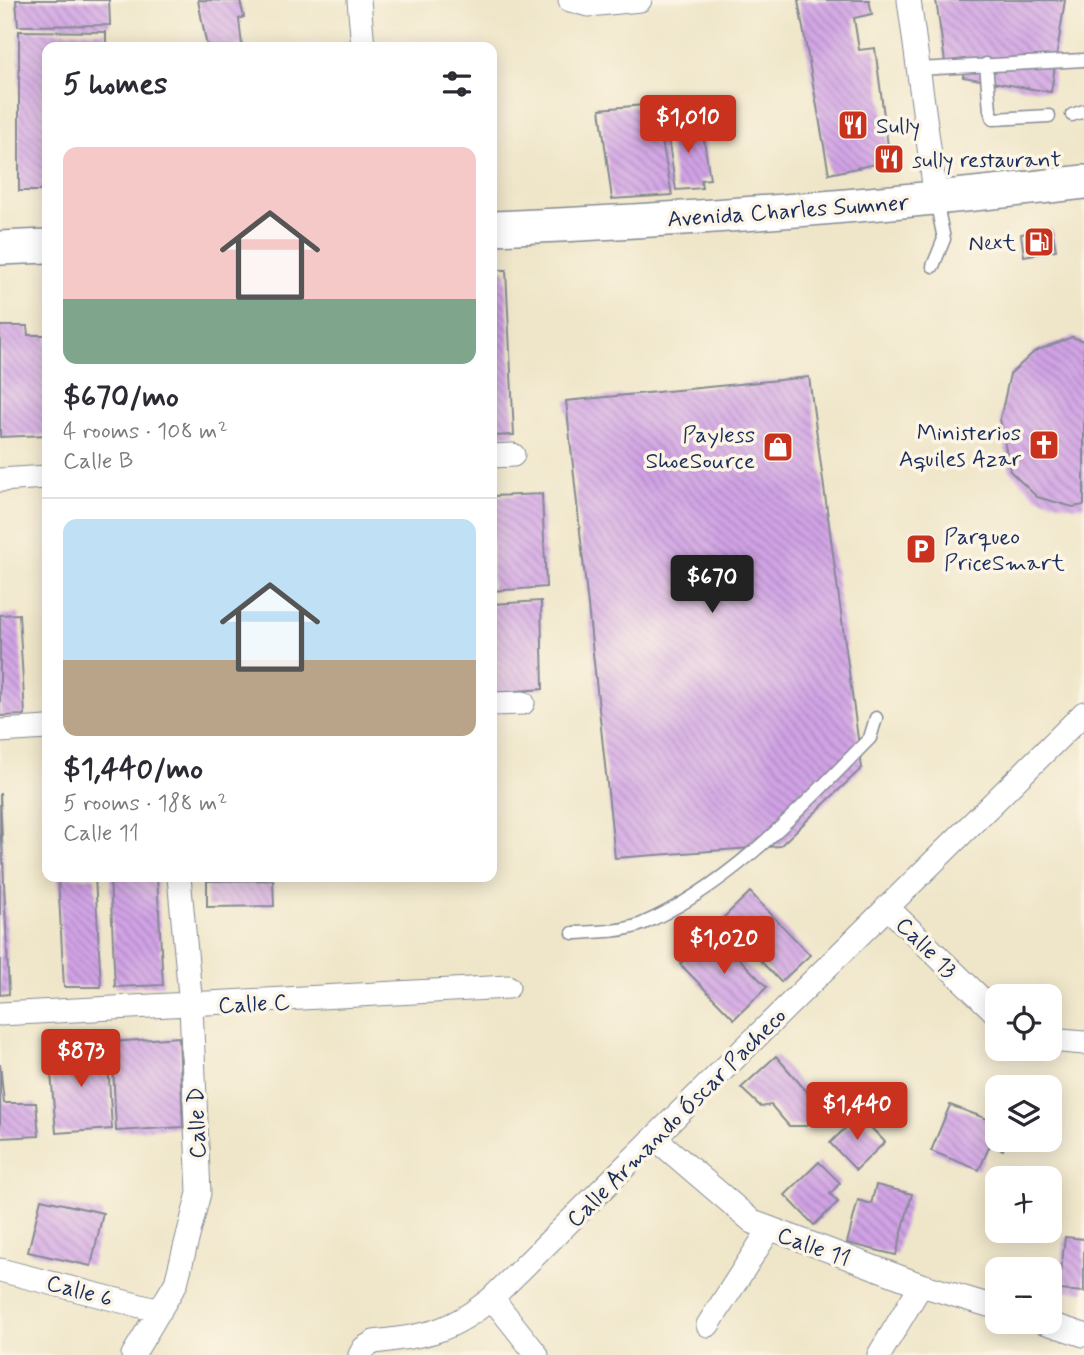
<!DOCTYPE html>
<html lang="en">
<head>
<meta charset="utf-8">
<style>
  :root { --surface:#fff; --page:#f2f2f3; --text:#2b2b33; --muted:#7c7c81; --line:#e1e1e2; --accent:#c8321e }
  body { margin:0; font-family:Mynerve,sans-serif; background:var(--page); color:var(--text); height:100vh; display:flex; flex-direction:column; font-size:26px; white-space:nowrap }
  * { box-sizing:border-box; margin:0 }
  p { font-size:23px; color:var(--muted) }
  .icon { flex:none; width:38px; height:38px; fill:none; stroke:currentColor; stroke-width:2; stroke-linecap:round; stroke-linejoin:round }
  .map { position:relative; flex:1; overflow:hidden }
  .sheet { position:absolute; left:42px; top:42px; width:455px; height:840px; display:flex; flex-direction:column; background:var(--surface); border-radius:14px; box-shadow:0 4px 18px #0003 }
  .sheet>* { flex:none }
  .controls { position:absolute; left:985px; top:984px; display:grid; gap:14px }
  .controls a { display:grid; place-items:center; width:77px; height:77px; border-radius:14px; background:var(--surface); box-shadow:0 4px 18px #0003; font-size:35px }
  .price { position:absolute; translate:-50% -60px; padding:0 16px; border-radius:7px; background:var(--accent); color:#fff; font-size:23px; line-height:46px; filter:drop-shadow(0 2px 4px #0008) }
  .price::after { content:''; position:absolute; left:50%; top:42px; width:21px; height:16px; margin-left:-10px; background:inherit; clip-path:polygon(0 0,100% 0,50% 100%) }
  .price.on { background:#222; color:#fff }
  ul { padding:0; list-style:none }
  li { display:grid; align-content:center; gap:14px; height:371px; padding:0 21px }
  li+li { border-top:2px solid var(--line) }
  li span { display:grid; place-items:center; height:217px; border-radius:14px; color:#555 }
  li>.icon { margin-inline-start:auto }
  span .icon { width:126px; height:126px; fill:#fffc; stroke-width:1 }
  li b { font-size:30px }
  h2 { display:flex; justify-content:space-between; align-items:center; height:84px; padding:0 21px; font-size:30px }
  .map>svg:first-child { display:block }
  .building { fill:url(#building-back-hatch) }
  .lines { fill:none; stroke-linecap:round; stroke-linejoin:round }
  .lane-casing { stroke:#858a94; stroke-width:15 }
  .street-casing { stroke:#858a94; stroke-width:25 }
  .secondary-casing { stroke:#858a94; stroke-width:36 }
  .lane { stroke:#fff; stroke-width:12 }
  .street { stroke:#fff; stroke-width:23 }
  .secondary { stroke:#fff; stroke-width:33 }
  .labels { text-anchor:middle; stroke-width:7; stroke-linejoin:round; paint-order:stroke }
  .poi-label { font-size:23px; fill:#1b2f5e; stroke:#fcf5e5; text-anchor:start }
  .street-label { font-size:23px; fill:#1b2f5e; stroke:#fcf5e5 }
</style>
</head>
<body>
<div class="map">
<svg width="1084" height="1355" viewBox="0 0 1084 1355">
  <defs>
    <pattern id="building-back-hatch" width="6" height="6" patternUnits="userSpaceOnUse" patternTransform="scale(1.75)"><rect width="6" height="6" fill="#d1a3e5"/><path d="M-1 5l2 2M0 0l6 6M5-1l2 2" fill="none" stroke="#a985bd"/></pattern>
  </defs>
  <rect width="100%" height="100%" fill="#fcf5e5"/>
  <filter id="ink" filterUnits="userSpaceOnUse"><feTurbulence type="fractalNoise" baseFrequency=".0143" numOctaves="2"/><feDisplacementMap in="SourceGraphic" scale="14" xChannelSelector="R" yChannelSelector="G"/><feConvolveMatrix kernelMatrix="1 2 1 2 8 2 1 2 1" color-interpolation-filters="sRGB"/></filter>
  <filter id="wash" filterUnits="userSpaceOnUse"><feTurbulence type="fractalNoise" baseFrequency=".00686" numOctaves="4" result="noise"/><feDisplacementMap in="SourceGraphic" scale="28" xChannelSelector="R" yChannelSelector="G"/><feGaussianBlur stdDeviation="1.57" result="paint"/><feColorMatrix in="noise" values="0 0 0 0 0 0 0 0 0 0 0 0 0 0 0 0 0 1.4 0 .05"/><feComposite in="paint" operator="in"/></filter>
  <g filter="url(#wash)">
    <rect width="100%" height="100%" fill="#efe6c9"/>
    <g id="blocks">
      <path class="building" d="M16,0H109L110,25L18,26Z
        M198,0L240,1L244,17L239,19L242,46L207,47Z
        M798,0H869L872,14L854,18L859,50L875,48L890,161L829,174Z
        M936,0H1065L1051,92L963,77L965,59L945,62Z
        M19,31L106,32V47H47V191H19Z
        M655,104L672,195L612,199L600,109Z
        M701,121L710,179L701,180L702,188L676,190L666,124Z
        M1052,229L1056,250L1024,256L1021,234Z
        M492,270H506L514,435L492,436Z
        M0,326H27L28,335H47V435L0,437Z
        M1072,337L1084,341V505L1073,507L1037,497L1010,471L1000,419L1010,374L1035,351Z
        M809,377L862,768L780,846L615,858L566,401Z
        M542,494L546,587L492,591V496Z
        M541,601L543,689L492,693V604Z
        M19,614L25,715L0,716V615Z
        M0,793L9,994L0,995Z
        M58,877H95L101,987H64Z
        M110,877H157L163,985L115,987Z
        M273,880L274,906L207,907V881Z
        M750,892L810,955L781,982L721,920Z
        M713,932L767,987L734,1019L680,964Z
        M179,1037L183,1127L116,1131L112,1042Z
        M107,1045L112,1129L56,1133L49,1049Z
        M776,1056L827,1115L814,1119L806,1126H789L771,1105L761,1107L741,1088Z
        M0,1064L4,1103H36L39,1136L0,1138Z
        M950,1105L998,1123V1139H1007L1003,1150L990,1145L979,1170L931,1151Z
        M859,1115L885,1142L856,1170L830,1143Z
        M819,1162L840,1183L830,1194L838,1202L814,1225L785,1195Z
        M876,1185L912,1194L896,1255L847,1243L858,1200L871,1204Z
        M41,1199L103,1213L91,1266L28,1252Z
        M1065,1237L1084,1239V1292L1059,1290Z"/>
    </g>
  </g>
  <g filter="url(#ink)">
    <use href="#blocks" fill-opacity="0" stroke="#858a94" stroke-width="2"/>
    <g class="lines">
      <g class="lane-casing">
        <path id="lane" d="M986,64L990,110L993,119L1049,116
          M918,69L1084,60
          M1072,115L1084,111
          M933,266L944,239L936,200
          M573,933C595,932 622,932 642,924C732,885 803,806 870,738L876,718"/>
      </g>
      <g class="street-casing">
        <path id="street" d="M359,0L363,47
          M570,0L588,5L640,0
          M909,0L936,199
          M492,456L513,455
          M0,480L47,477
          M492,704L523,703
          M0,731L47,728
          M887,907L998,1015
          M0,1014L508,987
          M1050,1040L1084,1043
          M656,1139L753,1222L921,1285L998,1308
          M0,1270L160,1311
          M492,1298L537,1355
          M1041,1321L1084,1335
          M708,1325L769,1230
          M133,1355L176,1283L199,1193L191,1006L179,877
          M360,1355L364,1348L374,1342C428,1335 449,1333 492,1298L1084,713
          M879,1355L921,1285"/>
      </g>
      <g class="secondary-casing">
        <path id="secondary" d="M492,228C690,220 887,205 1084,182
          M0,248L47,246"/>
      </g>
      <use href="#lane" class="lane"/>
      <use href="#street" class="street"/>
      <use href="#secondary" class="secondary"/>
    </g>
  </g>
  <defs>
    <g id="restaurant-square" transform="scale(1.575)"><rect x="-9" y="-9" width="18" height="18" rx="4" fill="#c8321e" stroke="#fcf5e5"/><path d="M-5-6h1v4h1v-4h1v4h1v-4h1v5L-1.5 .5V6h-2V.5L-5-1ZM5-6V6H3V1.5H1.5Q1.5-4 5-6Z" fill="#fff"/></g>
    <g id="fuel-square" transform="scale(1.575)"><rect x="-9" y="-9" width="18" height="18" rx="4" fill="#c8321e" stroke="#fcf5e5"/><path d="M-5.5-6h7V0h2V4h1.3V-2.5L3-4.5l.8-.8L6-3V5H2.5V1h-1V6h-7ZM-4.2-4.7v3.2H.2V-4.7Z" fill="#fff"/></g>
    <g id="church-square" transform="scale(1.575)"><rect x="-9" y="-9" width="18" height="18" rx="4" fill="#c8321e" stroke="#fcf5e5"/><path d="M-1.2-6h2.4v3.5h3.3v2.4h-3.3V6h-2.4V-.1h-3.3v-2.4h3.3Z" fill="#fff"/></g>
    <g id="shop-square" transform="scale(1.575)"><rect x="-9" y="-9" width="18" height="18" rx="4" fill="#c8321e" stroke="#fcf5e5"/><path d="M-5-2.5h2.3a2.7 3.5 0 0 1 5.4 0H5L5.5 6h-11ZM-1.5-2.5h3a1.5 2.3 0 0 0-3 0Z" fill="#fff"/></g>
    <g id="parking-square" transform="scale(1.575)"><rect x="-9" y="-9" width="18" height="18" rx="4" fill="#c8321e" stroke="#fcf5e5"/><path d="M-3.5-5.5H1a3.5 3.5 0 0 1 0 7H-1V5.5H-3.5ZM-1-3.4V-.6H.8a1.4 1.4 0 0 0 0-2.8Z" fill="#fff"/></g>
  </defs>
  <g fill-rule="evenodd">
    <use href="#restaurant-square" x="853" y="125"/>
    <use href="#restaurant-square" x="889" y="159"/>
    <use href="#fuel-square" x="1039" y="242"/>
    <use href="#church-square" x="1044" y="445"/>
    <use href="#shop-square" x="778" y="447"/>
    <use href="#parking-square" x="921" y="549"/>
  </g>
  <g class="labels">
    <g class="poi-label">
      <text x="876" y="133">Sully</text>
      <text x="912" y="167">sully restaurant</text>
      <text x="1016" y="250" text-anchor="end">Next</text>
      <text x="1021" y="440" text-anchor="end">Ministerios<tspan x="1021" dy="26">Aquiles Azar</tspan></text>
      <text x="755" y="442" text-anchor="end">Payless<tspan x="755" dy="26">ShoeSource</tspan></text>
      <text x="944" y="544">Parqueo<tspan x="944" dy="26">PriceSmart</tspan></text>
    </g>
    <g class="street-label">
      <text transform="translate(788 210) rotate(-4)" y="8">Avenida Charles Sumner</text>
      <text transform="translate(927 947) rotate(45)" y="8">Calle 13</text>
      <text transform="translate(254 1003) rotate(-3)" y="8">Calle C</text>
      <text transform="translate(676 1117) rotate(-45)" y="8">Calle Armando Óscar Pacheco</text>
      <text transform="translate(196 1123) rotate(-92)" y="8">Calle D</text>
      <text transform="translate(814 1246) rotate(20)" y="8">Calle 11</text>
      <text transform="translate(80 1290) rotate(15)" y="8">Calle 6</text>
    </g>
  </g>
</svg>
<div class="controls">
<a><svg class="icon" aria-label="locate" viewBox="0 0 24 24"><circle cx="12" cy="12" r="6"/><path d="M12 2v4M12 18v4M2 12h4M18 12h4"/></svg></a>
<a><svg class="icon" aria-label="layers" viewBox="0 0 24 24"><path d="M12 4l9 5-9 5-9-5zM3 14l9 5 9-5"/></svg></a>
<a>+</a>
<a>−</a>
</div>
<b class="price" style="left:688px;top:155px">$1,010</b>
<b class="price on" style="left:712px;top:615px">$670</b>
<b class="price" style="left:724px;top:976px">$1,020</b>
<b class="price" style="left:81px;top:1089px">$873</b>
<b class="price" style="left:857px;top:1142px">$1,440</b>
<section class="sheet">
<h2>5 homes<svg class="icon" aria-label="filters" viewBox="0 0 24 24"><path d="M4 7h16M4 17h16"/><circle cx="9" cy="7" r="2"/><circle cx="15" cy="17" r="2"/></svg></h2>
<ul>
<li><span style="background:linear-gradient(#f6c9c9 70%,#7fa58c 0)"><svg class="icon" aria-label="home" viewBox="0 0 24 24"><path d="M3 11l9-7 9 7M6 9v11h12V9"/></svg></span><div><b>$670/mo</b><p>4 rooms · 108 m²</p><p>Calle B</p></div></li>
<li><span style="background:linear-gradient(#bfe0f5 65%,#b9a48a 0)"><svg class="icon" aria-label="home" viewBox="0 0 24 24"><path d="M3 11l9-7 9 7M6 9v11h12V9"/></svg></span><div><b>$1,440/mo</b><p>5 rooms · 188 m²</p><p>Calle 11</p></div></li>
</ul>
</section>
</div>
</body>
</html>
